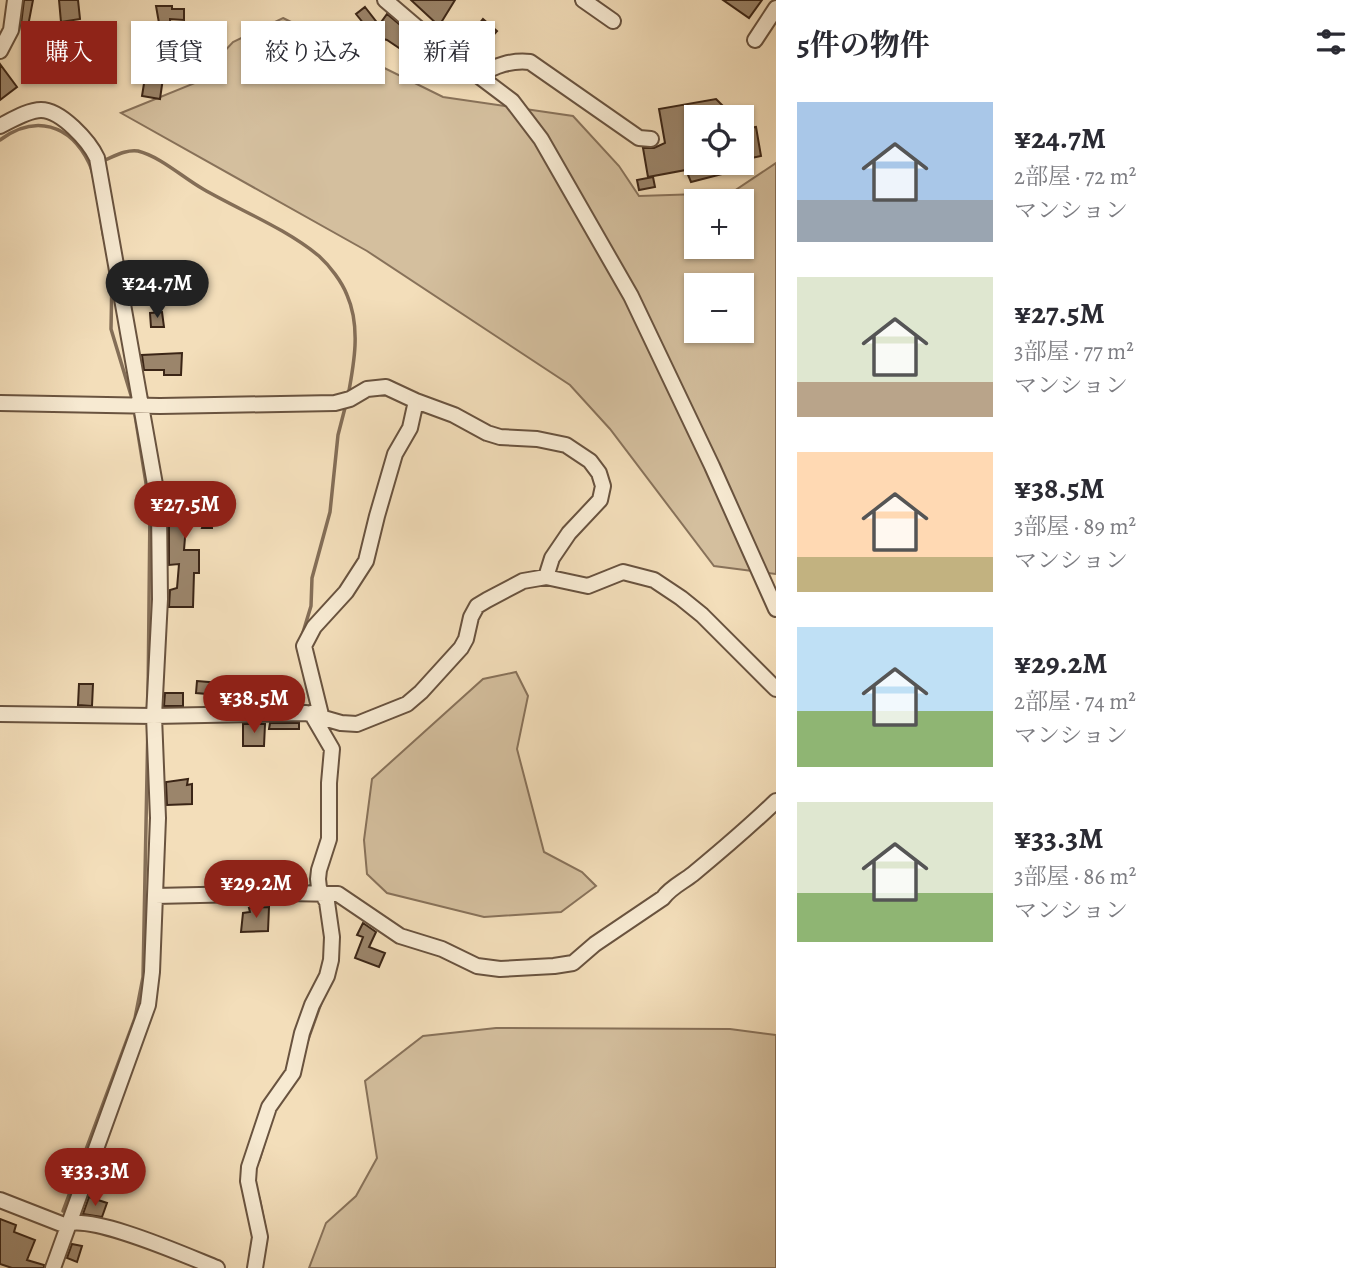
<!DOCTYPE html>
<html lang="ja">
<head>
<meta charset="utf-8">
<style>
  :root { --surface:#fff; --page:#f2f2f3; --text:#2b2b33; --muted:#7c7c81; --accent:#8f2418 }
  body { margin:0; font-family:Alegreya,"Noto Serif JP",serif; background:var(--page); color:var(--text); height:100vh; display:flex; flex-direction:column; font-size:26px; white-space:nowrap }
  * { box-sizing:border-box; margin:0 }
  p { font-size:23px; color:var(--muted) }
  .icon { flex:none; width:38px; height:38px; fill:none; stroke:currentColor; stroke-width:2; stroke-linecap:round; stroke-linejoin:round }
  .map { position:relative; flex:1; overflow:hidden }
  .side { display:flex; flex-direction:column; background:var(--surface); width:595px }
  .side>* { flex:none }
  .top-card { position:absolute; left:21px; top:21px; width:649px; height:63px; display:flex; gap:14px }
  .tools { position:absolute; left:684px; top:105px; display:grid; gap:14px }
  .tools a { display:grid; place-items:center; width:70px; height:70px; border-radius:0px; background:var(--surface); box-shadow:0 2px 5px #0004; font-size:35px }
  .price { position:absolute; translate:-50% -60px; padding:0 16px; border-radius:24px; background:var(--accent); color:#fff; font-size:23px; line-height:46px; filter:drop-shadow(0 2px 4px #0008) }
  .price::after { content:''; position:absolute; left:50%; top:42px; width:21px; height:16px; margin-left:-10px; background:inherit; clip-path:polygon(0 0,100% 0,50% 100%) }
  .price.selected { background:#222; color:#fff }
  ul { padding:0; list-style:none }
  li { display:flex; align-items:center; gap:21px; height:175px; padding:0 21px }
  li span { display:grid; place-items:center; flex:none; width:196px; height:140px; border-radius:0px; color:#555 }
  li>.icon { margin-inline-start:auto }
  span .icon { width:84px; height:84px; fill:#fffc; stroke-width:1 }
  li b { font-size:30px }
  h2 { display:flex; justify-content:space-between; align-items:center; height:84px; padding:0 21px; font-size:30px }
  .chip { padding:0 24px; border-radius:0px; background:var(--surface); box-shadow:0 2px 5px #0004; font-size:24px; line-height:63px }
  .chip.selected { background:var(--accent); color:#fff }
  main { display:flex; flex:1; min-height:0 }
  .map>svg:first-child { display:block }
  .green { fill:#d4bf9e; stroke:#88725a; stroke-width:2; fill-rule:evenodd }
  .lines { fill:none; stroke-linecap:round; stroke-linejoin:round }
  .stream { stroke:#846e57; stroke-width:3.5 }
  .building { fill:#9b856b; stroke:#3b2516; stroke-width:2 }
  .minor-casing { stroke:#69533f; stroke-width:18 }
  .minor { stroke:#f7ead2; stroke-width:14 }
</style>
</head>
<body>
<main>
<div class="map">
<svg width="776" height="1268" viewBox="0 0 776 1268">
  <rect width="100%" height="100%" fill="#f3deba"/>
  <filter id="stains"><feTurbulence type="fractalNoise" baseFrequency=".00286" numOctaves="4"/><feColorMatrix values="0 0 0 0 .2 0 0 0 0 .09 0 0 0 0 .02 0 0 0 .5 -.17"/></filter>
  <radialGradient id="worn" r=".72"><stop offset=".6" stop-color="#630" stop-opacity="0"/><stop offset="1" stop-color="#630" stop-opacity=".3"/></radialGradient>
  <path class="green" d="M283,18L443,97L573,116L619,166L639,196L731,193L776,163V574L714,566L610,429L570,385L367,251L121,113L195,83L233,42ZM696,201H742V247H696ZM696,285H742V331H696Z
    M516,672L528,696L517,749L544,852L582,872L596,886L561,912L484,917L387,893L367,874L364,840L372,779L483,679Z
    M496,1028L730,1029L776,1035V1268H309L326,1223L356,1196L377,1158L365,1081L423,1036Z"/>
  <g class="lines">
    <path class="stream" d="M0,140C35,114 70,124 89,163C97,179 100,218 104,238
      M102,161C113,157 126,149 138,151C161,157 182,177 203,189C241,211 285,228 319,256C330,266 342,282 347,295C361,327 354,364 348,396
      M112,276L111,329L133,402
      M134,409L150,508L148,701
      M301,639L311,606L312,578L330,512L338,435L346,404
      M307,1042L322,1000
      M299,1076L303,1059
      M259,1160L266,1137
      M259,1198L265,1228
      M63,1211L135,1018L143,977L148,723"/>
  </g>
  <path class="building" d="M24,0H33L28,26L46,24L48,58H33L30,35L23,38L21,25Z
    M59,0H78L80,19L61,22Z
    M411,0H455L439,26Z
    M723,0H762L749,18Z
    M156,6H172V9H184V20L170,19L171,47L196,49V56L166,57L160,99L142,96L150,46H154V23H159Z
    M365,7L379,25L387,14L447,64L444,68L423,54L422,56L412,50L410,52L403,47L402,50L387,40L383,39L378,47L369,39L372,34L356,14Z
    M483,19L497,31L480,50L467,39Z
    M0,64L17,87L0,100Z
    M716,99L725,108L727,117H696V163H719L722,174L691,182L686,170L648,177L643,148H654L665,143L659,109Z
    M756,127L761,156L742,160V129Z
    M653,177L655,187L639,190L637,180Z
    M162,312L164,327H151L150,313Z
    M182,353L181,375H164V370H144L142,355Z
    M165,489H203L204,516H211L212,528H202L203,525H186L184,550H199V573H194L193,607H169L170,590L177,588L179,564L169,565V507Z
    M197,681L220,683L219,705H207V694L196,693Z
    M79,684H93L92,706L78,705Z
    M165,693H183V706H164Z
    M270,723H299V729H269Z
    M243,724H265L264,746H243Z
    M188,779L187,785L192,784V804L167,805L166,782Z
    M269,907L268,931L241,932L243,913L250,912L249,908Z
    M363,923L376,932L369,947L385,953L379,967L355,958L363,937L357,935Z
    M89,1197L107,1203L102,1217L83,1214Z
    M0,1219L16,1225L14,1232L35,1240L27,1260L44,1265V1268H12L0,1264Z
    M72,1244L82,1246L77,1262L67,1258Z"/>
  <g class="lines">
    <g class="minor-casing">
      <path id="minor" d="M385,0L439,46L512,101L541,139L631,296L712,466L776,609
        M583,0L613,21
        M755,40L776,8
        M0,51L11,30L15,0
        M480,76C494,65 513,60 530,62L639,138L651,139
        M0,126C12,120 28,110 41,110C61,110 89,141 97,158L159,507L160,599L154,716L158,818L152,972L148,1005L53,1268
        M0,403L160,406L335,403L350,399L367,389L386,387L416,401L454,415L487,433L500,437L537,439L566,445L590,461L599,473L603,486L600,500L569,533L552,558L546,577
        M0,714L154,716L306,713L341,723L357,724L407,704L421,692L461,648L466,639L471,617L477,606L487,600L523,581L546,577L588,586L623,572L654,580L681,598L702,615L776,689
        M321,715L304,646L314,627L346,592L366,561L377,516L395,454L410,428L416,401
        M155,896L286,893L338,894L400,936L442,949L477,966L500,969L554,966L573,963L595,944L663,898C671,887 683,882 693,874C722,850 749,827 776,801
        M0,1200L64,1225C89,1212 189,1257 217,1268
        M255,1268L260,1237L248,1181L249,1167L269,1107L293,1073L302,1033L312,1005L327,976L331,960L332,937L327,902L319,888L318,879L319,870L329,839V783L332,749L311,713"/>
    </g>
    <use href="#minor" class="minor"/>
  </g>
  <rect width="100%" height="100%" filter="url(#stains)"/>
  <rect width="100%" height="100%" fill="url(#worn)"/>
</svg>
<div class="tools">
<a><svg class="icon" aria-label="locate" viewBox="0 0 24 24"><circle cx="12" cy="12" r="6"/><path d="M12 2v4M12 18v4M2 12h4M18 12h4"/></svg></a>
<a>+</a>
<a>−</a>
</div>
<b class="price selected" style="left:157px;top:320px">¥24.7M</b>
<b class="price" style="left:185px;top:541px">¥27.5M</b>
<b class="price" style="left:254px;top:735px">¥38.5M</b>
<b class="price" style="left:256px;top:920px">¥29.2M</b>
<b class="price" style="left:95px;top:1208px">¥33.3M</b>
<div class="top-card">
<a class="chip selected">購入</a>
<a class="chip">賃貸</a>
<a class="chip">絞り込み</a>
<a class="chip">新着</a>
</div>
</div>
<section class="side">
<h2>5件の物件<svg class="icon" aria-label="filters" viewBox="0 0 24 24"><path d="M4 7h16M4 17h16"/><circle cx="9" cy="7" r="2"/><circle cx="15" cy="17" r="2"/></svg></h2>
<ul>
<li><span style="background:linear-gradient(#a9c7e8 70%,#9aa5b1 0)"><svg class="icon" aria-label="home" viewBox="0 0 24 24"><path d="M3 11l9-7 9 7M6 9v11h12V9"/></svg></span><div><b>¥24.7M</b><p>2部屋 · 72 m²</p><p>マンション</p></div></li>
<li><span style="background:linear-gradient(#dfe7d0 75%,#b9a48a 0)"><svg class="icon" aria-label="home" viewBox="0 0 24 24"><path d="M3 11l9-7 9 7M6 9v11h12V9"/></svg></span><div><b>¥27.5M</b><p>3部屋 · 77 m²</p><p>マンション</p></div></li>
<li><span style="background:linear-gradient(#ffd9b3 75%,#c2b280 0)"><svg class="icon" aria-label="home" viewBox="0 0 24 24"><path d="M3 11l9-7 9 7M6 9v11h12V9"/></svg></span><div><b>¥38.5M</b><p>3部屋 · 89 m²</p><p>マンション</p></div></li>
<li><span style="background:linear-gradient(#bfe0f5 60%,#8fb573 0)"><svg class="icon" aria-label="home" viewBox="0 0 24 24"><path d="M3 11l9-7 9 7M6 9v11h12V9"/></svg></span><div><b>¥29.2M</b><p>2部屋 · 74 m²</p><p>マンション</p></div></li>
<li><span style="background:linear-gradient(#dfe7d0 65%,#8fb573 0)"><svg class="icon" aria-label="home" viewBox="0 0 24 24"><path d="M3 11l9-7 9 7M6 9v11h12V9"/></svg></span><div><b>¥33.3M</b><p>3部屋 · 86 m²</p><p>マンション</p></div></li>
</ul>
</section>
</main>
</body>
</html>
